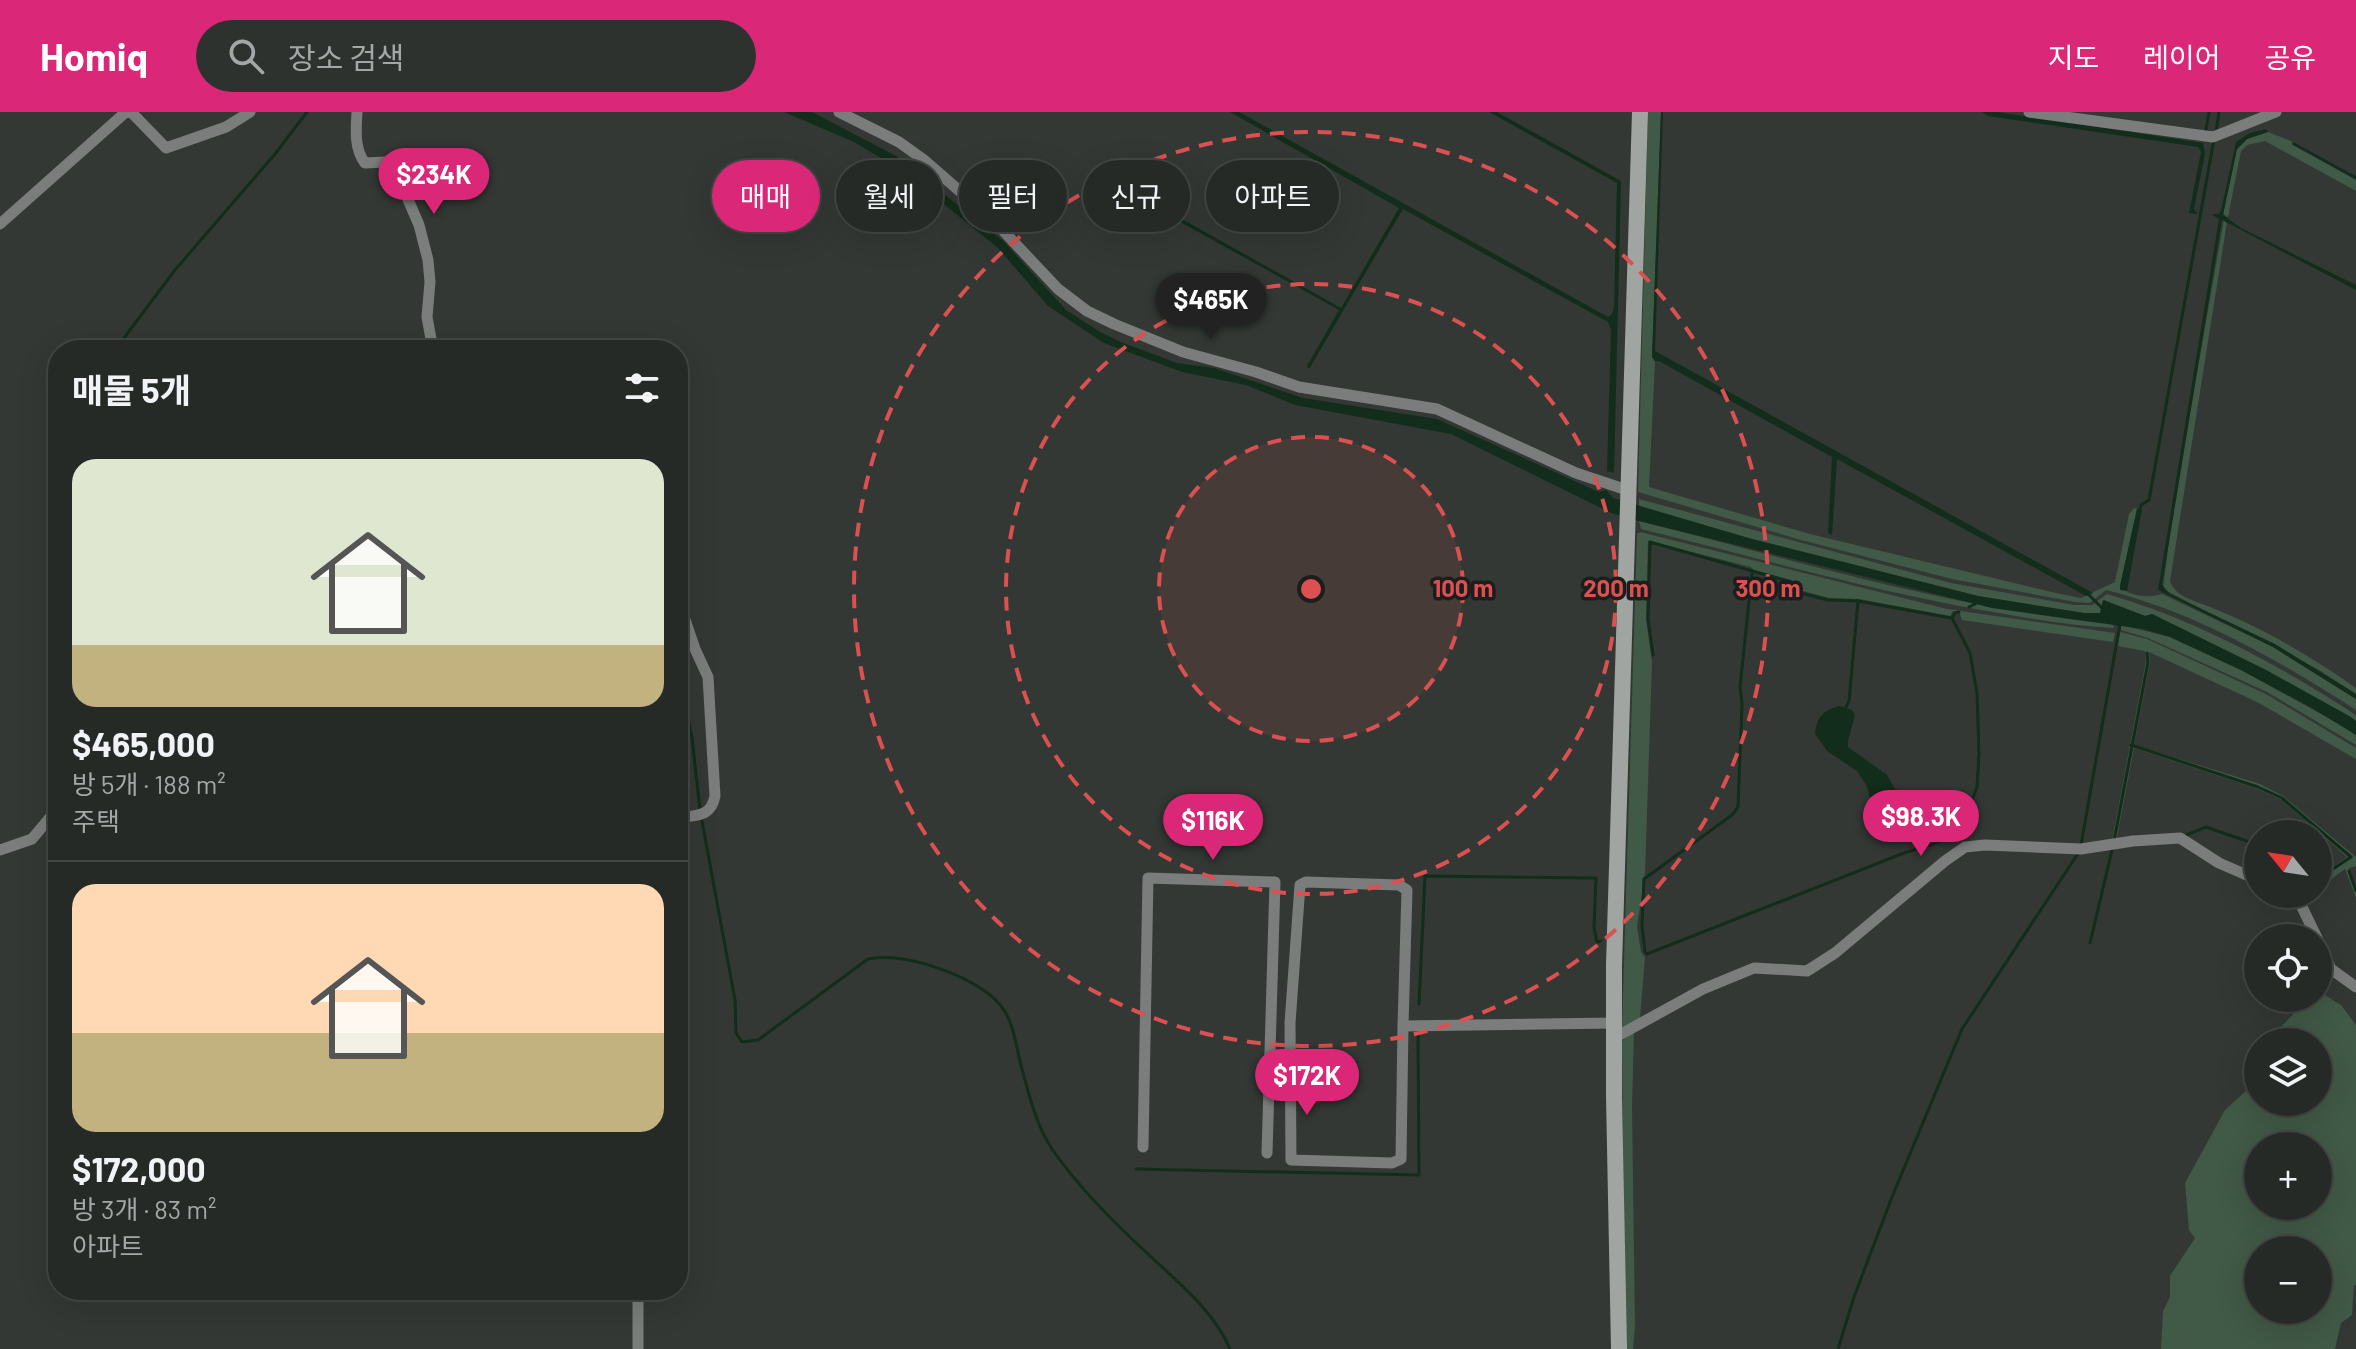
<!DOCTYPE html>
<html lang="ko">
<head>
<meta charset="utf-8">
<style>
  :root { --surface:#262a27; --page:#2e322f; --text:#f1f3f6; --muted:#a4a7a7; --line:#424644; --accent:#db2777 }
  body { margin:0; font-family:Barlow,"Noto Sans KR",sans-serif; background:var(--page); color:var(--text); height:100vh; display:flex; flex-direction:column; font-size:30px; white-space:nowrap }
  * { box-sizing:border-box; margin:0 }
  p { font-size:26px; color:var(--muted) }
  .icon { flex:none; width:44px; height:44px; fill:none; stroke:currentColor; stroke-width:2; stroke-linecap:round; stroke-linejoin:round }
  .map { position:relative; flex:1; overflow:hidden }
  .panel { position:absolute; left:48px; top:228px; width:640px; height:960px; display:flex; flex-direction:column; background:var(--surface); border-radius:32px; box-shadow:0 8px 32px #0002,0 0 0 2px var(--line) }
  .panel>* { flex:none }
  .hud { position:absolute; left:712px; top:48px; width:760px; height:72px; display:flex; gap:16px }
  .needle { width:52px; rotate:300deg }
  .buttons { position:absolute; left:2244px; top:708px; display:grid; gap:16px }
  .buttons a { display:grid; place-items:center; width:88px; height:88px; border-radius:50%; background:var(--surface); box-shadow:0 8px 32px #0002,0 0 0 2px var(--line); font-size:40px }
  .price { position:absolute; translate:-50% -68px; padding:0 18px; border-radius:28px; background:var(--accent); color:#fff; font-size:26px; line-height:52px; filter:drop-shadow(0 2px 4px #0008) }
  .price::after { content:''; position:absolute; left:50%; top:48px; width:24px; height:18px; margin-left:-12px; background:inherit; clip-path:polygon(0 0,100% 0,50% 100%) }
  .price.selected { background:#222; color:#fff }
  ul { padding:0; list-style:none }
  li { display:grid; align-content:center; gap:16px; height:424px; padding:0 24px }
  li+li { border-top:2px solid var(--line) }
  li span { display:grid; place-items:center; height:248px; border-radius:24px; color:#555 }
  li>.icon { margin-inline-start:auto }
  span .icon { width:144px; height:144px; fill:#fffc; stroke-width:1 }
  li b { font-size:34px }
  h2 { display:flex; justify-content:space-between; align-items:center; height:96px; padding:0 24px; font-size:34px }
  .tag { padding:0 28px; border-radius:36px; background:var(--surface); box-shadow:0 8px 32px #0002,0 0 0 2px var(--line); font-size:28px; line-height:72px }
  .tag.selected { background:var(--accent); color:#fff }
  header { display:flex; align-items:center; gap:48px; box-sizing:border-box; height:112px; padding:0 40px; background:var(--accent); color:#fff }
  header strong { font-size:38px }
  nav { display:flex; gap:44px; margin-inline-start:auto; font-size:28px }
  .search { width:560px; height:72px; background:var(--page); display:flex; align-items:center; gap:20px; box-sizing:border-box; padding:0 28px; border-radius:44px; color:var(--muted); font-size:30px }
  .map>svg:first-child { display:block }
  .green { fill:#415947; fill-rule:evenodd }
  .water { fill:#122d1b }
  .lines { fill:none; stroke-linecap:round; stroke-linejoin:round }
  .stream { stroke:#122d1b; stroke-width:3 }
  .minor { stroke:#7a7d7b; stroke-width:11 }
  .secondary { stroke:#a1a5a2; stroke-width:16 }
  .ring { fill:none; stroke:#db5050; stroke-width:4; stroke-dasharray:14 10 }
  .centre { fill:#db5050; stroke:#1c1e1d; stroke-width:4 }
  .ring-label { font-size:24px; text-anchor:middle; font-weight:bold; fill:#db5050; stroke:#1c1e1d; stroke-width:7; stroke-linejoin:round; paint-order:stroke }
</style>
</head>
<body>
<header>
<strong>Homiq</strong>
<div class="search"><svg class="icon" aria-label="search" viewBox="0 0 24 24"><circle cx="10" cy="10" r="6"/><path d="M15 15l6 6"/></svg>장소 검색</div>
<nav><a>지도</a><a>레이어</a><a>공유</a></nav>
</header>
<div class="map">
<svg width="2356" height="1237" viewBox="0 0 2356 1237">
  <rect width="100%" height="100%" fill="#333834"/>
  <path class="green" d="M1648,0H1661L1652,245L1655,249L1649,375L1810,422L2056,481L2081,486L2115,470L2129,402L2134,396L2137,397L2120,474C2130,485 2148,486 2162,482L2273,535L2356,587V598C2280,549 2195,500 2106,478L2090,491L2075,490L1952,467L1801,428L1638,380Z
    M2268,20L2291,29L2293,32L2356,68V79L2265,29L2247,33L2241,39L2228,105L2223,102L2237,37L2247,27Z
    M2224,107L2227,110L2170,469C2175,485 2196,489 2210,495C2261,515 2311,544 2356,576V582L2319,558L2163,477L2172,404Z
    M1639,387L1951,471L2074,493H2092L2107,482C2195,507 2279,553 2356,603V609L2266,558L2152,502L2145,504L2104,488L2100,501H2084L1978,484L1752,427L1639,395Z
    M1639,409C1795,448 1952,497 2113,512L2114,516C2075,514 2037,508 1999,501C1878,481 1760,446 1641,417Z
    M1640,420L1947,497L2115,521L2113,530L1962,508L1959,499H1953L1950,504L1859,487L1829,486L1803,479L1791,468L1754,458L1751,455L1648,429L1646,507L1652,550L1645,762L1637,814L1641,840L1645,845L1640,906L1626,916L1622,915L1637,422Z
    M2121,513L2170,525L2241,558L2348,617L2356,623V633L2267,580L2148,526L2121,518Z
    M2120,520L2147,527L2266,582L2356,636V647L2257,590L2149,540L2150,550L2134,633L2260,672L2283,684L2356,745V754L2349,756L2356,775V786L2345,757L2318,777V768L2328,760L2318,756V753L2330,757L2347,745L2282,688L2258,677L2134,636L2116,730L2112,729L2146,549L2145,539L2118,534Z
    M2318,879L2341,893L2356,913V1173H2354L2352,1203L2341,1211L2335,1237H2161L2163,1199L2170,1185V1164L2195,1126L2189,1118L2185,1071L2225,998L2246,979L2253,945L2258,940V990H2318V930H2267L2308,886H2318ZM2258,1034H2318V1094H2258ZM2258,1138H2318V1198H2258Z
    M1634,919L1632,994L1635,1215L1633,1237H1625L1622,929Z"/>
  <path class="water" d="M784,0H812L896,44L1003,129L1066,198L1100,220L1121,230L1177,251L1214,256L1303,286L1437,307L1599,380L1606,378L1613,386L1752,427L1978,484L2084,501H2100L2103,488L2145,504L2152,502L2266,558L2351,605L2356,609V623L2312,596L2241,558L2170,525L2143,517L1992,496L1639,409L1611,401L1451,322L1295,293L1246,273L1182,260L1104,231L1048,194L998,136L903,59L854,30Z
    M1230,0H1239L1608,205L1612,202L1614,195L1617,71L1489,0H1497L1621,69L1614,361L1607,359L1611,218L1608,210L1403,97L1309,257L1307,254L1339,198L1128,81L1130,78L1341,196L1399,96Z
    M1661,0H1663L1655,239L2093,481L2086,484L1837,347L1832,423L1828,421L1832,345L1659,249H1655L1652,245Z
    M1982,0H1997L2203,31L2205,42L2194,97L2198,102L2189,101L2201,40L2198,35L1988,4Z
    M2266,17L2268,20L2247,27L2237,37L2223,103L2241,116L2356,173V178L2222,108L2162,473L2170,482L2275,532L2356,582V587L2273,535L2158,478L2219,107L2211,102H2219L2221,99L2236,30L2250,21Z
    M2137,397H2142L2127,479L2120,478V474Z
    M1840,594L1852,598L1855,603L1848,629V635L1887,663L1895,677L1909,680L1918,687C1904,703 1887,700 1871,690L1867,674L1857,659L1827,639L1815,622C1817,605 1823,598 1840,594Z"/>
  <g class="lines">
    <path class="stream" d="M2206,18L2209,0
      M2216,20L2219,0
      M2294,32L2356,66
      M115,238L175,158L275,42L307,0
      M2139,401L2141,393L2149,388L2214,27
      M1752,461L1740,575L1742,591L1738,695L1732,703L1644,767L1642,814L1645,840L1647,842L1904,741L1951,726L1957,708L1971,691L1977,675L1979,641L1977,581L1970,541L1952,506L1955,501L1959,500
      M2087,481L2104,498
      M1969,495L1975,492
      M1653,543L1648,507L1650,430L1791,470L1801,481L1828,488L1858,489L1951,506
      M678,555L692,626L700,698
      M1846,595L1849,589L1858,489
      M2131,633L2258,675L2282,686L2351,745L2330,759L2318,754
      M702,709L735,888L736,921L742,930L758,928L868,847C903,840 960,860 989,882C1015,902 1014,929 1022,957C1029,983 1037,1015 1052,1037C1079,1076 1112,1109 1147,1141C1177,1170 1213,1197 1230,1237
      M2184,724L2206,715L2258,733
      M2114,729L2148,550L2147,541
      M2081,733L2120,512
      M2349,759L2356,779
      M2090,831L2112,738
      M1419,892L1425,764L1596,766L1594,816L1597,830L1601,829
      M1136,1057L1419,1063L1418,920
      M1838,1237L1854,1185L1892,1085L1962,917L2079,740"/>
    <path class="minor" d="M131,0L166,36L226,15L250,0
      M357,0C356,17 354,37 365,51L385,50L394,55L419,113L428,148L430,170L427,205L433,238
      M839,0L899,30L924,48L994,109L1058,177L1087,199L1114,212L1183,240L1256,260L1299,275L1437,297L1576,361L1630,379
      M2029,0L2213,25L2276,0
      M0,112L126,0
      M678,487L695,537L708,565L715,684C711,705 697,703 678,706
      M678,592L684,634L678,663
      M0,738L32,727L58,696
      M2285,782L2301,793L2317,826
      M2318,829L2331,857L2356,875
      M1403,914L1407,778L1399,773L1306,770L1300,773L1290,911L1291,1048L1392,1051L1401,1047L1403,914L1614,911
      M1614,926L1703,877L1754,856L1807,859L1835,841L1945,749L1965,735L1985,733L2081,737L2133,729L2180,726L2219,751L2258,768
      M1143,1035L1148,766L1275,770L1267,1041
      M638,1237V1178"/>
    <path class="secondary" d="M1619,1237L1614,984V853L1640,0"/>
  </g>
  <circle cx="1311" cy="477" r="152" fill="#db5050" fill-opacity=".12"/>
  <g class="ring">
    <circle cx="1311" cy="477" r="152"/>
    <circle cx="1311" cy="477" r="305"/>
    <circle cx="1311" cy="477" r="457"/>
  </g>
  <circle cx="1311" cy="477" r="12" class="centre"/>
  <g class="ring-label">
    <text x="1463" y="485">100 m</text>
    <text x="1616" y="485">200 m</text>
    <text x="1768" y="485">300 m</text>
  </g>
</svg>
<div class="buttons">
<a><svg class="needle" viewBox="-14 -14 28 28"><path d="M0-13l5 13h-10z" fill="#e53935"/><path d="M0 13l5-13h-10z" fill="#a4a7a7"/></svg></a>
<a><svg class="icon" aria-label="locate" viewBox="0 0 24 24"><circle cx="12" cy="12" r="6"/><path d="M12 2v4M12 18v4M2 12h4M18 12h4"/></svg></a>
<a><svg class="icon" aria-label="layers" viewBox="0 0 24 24"><path d="M12 4l9 5-9 5-9-5zM3 14l9 5 9-5"/></svg></a>
<a>+</a>
<a>−</a>
</div>
<b class="price" style="left:434px;top:104px">$234K</b>
<b class="price selected" style="left:1211px;top:229px">$465K</b>
<b class="price" style="left:1921px;top:746px">$98.3K</b>
<b class="price" style="left:1213px;top:750px">$116K</b>
<b class="price" style="left:1307px;top:1005px">$172K</b>
<div class="hud">
<a class="tag selected">매매</a>
<a class="tag">월세</a>
<a class="tag">필터</a>
<a class="tag">신규</a>
<a class="tag">아파트</a>
</div>
<section class="panel">
<h2>매물 5개<svg class="icon" aria-label="filters" viewBox="0 0 24 24"><path d="M4 7h16M4 17h16"/><circle cx="9" cy="7" r="2"/><circle cx="15" cy="17" r="2"/></svg></h2>
<ul>
<li><span style="background:linear-gradient(#dfe7d0 75%,#c2b280 0)"><svg class="icon" aria-label="home" viewBox="0 0 24 24"><path d="M3 11l9-7 9 7M6 9v11h12V9"/></svg></span><div><b>$465,000</b><p>방 5개 · 188 m²</p><p>주택</p></div></li>
<li><span style="background:linear-gradient(#ffd9b3 60%,#c2b280 0)"><svg class="icon" aria-label="home" viewBox="0 0 24 24"><path d="M3 11l9-7 9 7M6 9v11h12V9"/></svg></span><div><b>$172,000</b><p>방 3개 · 83 m²</p><p>아파트</p></div></li>
</ul>
</section>
</div>
</body>
</html>
